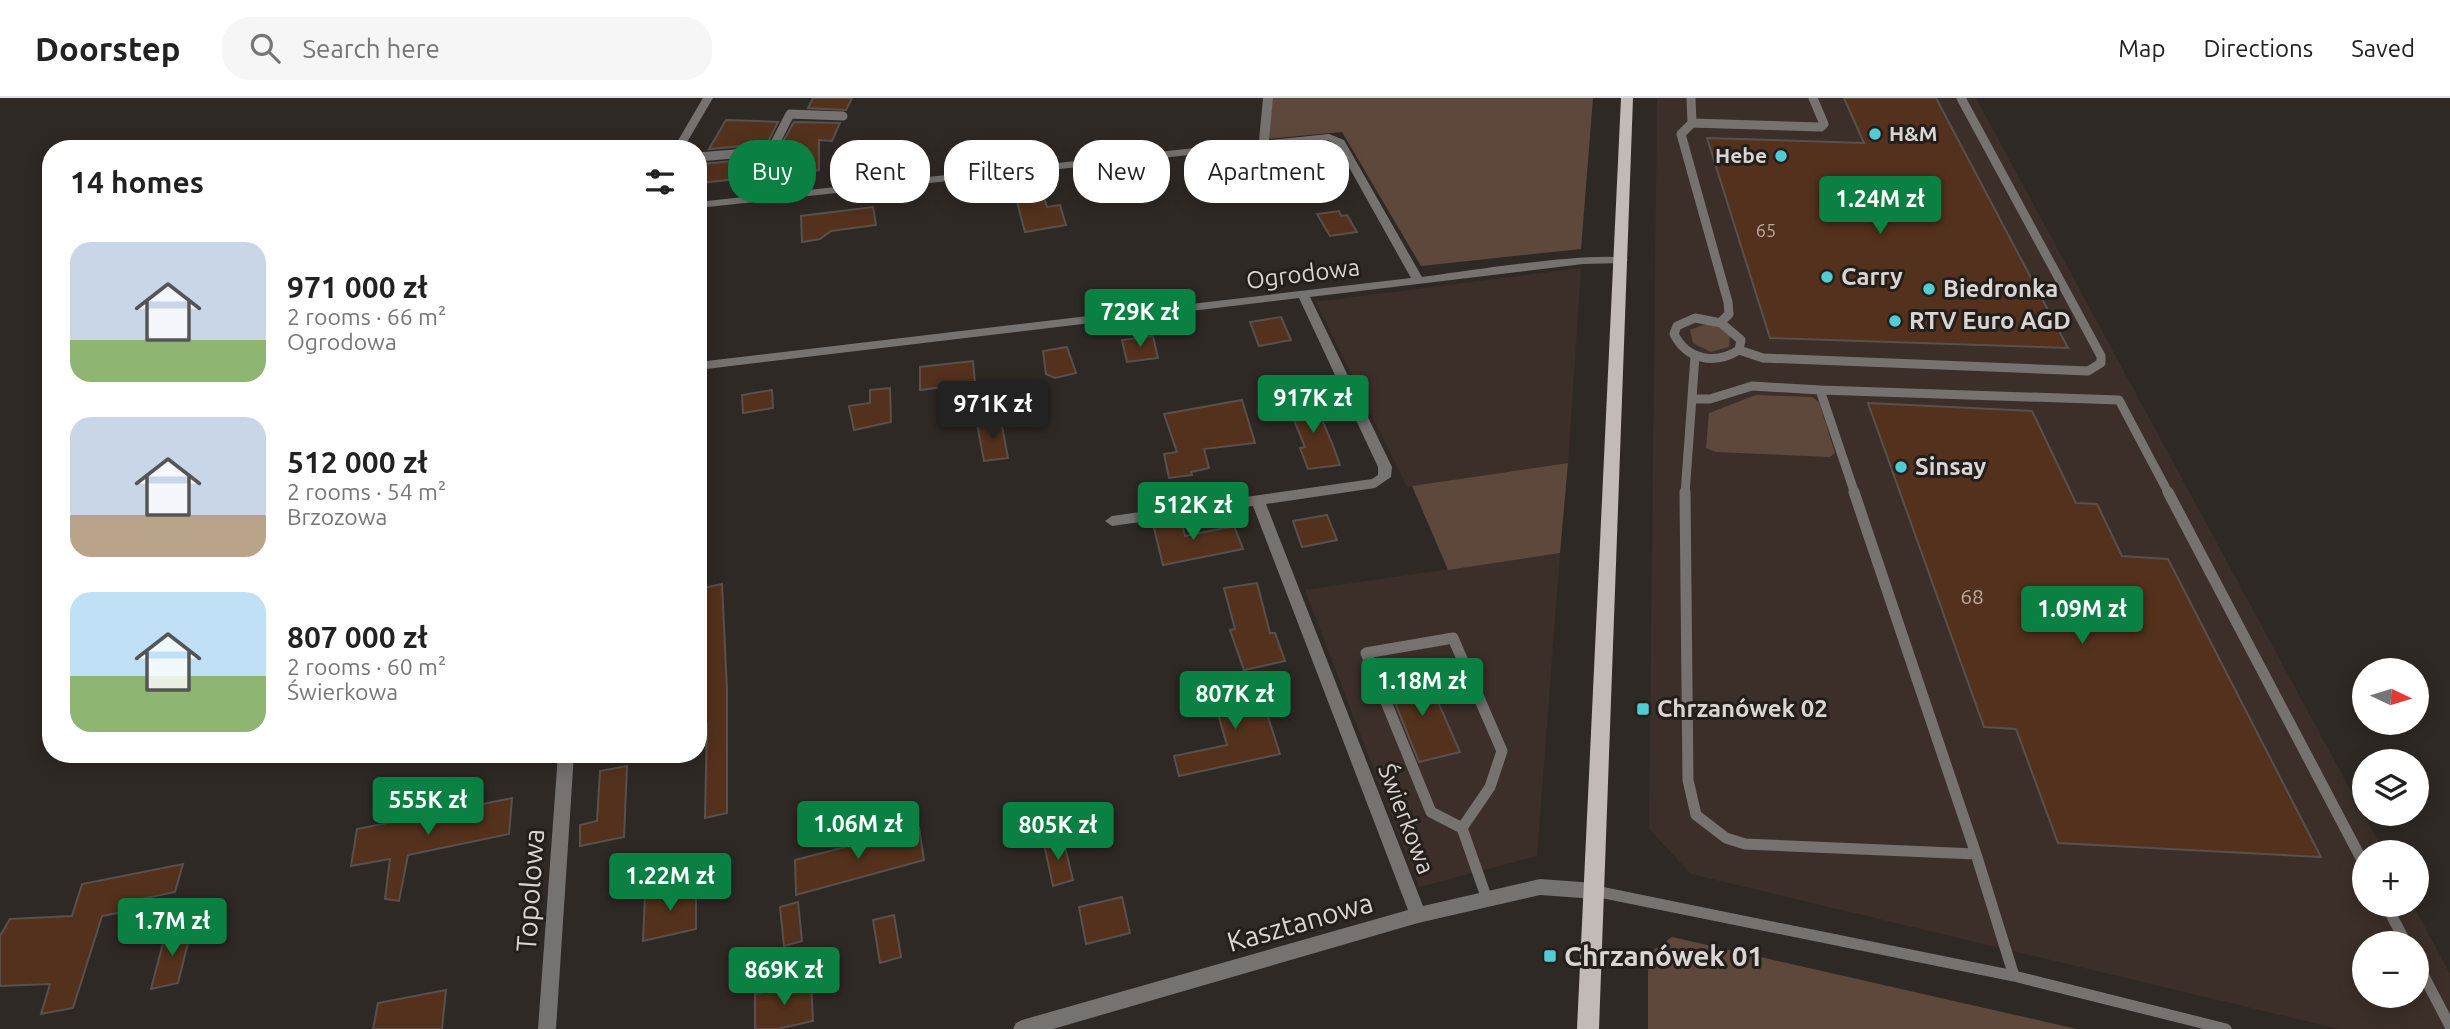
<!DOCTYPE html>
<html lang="en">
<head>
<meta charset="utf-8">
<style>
  :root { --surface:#fff; --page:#f6f6f6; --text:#222; --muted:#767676; --line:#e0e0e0; --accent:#0b8043 }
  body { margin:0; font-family:Ubuntu,sans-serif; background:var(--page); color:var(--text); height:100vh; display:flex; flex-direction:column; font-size:26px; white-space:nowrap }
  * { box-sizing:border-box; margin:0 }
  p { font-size:23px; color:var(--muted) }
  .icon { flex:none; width:38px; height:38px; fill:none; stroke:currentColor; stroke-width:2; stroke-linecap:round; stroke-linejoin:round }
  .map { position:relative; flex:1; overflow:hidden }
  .panel { position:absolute; left:42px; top:42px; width:665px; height:623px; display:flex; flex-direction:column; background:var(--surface); border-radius:28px; box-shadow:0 4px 18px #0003 }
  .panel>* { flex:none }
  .guide { position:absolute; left:728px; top:42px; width:665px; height:63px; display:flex; gap:14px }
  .needle { width:46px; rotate:94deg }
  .fabs { position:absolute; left:2352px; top:560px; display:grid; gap:14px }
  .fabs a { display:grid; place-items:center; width:77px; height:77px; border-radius:50%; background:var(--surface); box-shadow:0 4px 18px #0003; font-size:35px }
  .price { position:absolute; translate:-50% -60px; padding:0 16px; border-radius:7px; background:var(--accent); color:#fff; font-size:23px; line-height:46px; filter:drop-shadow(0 2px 4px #0008) }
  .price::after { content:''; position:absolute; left:50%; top:42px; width:21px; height:16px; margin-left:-10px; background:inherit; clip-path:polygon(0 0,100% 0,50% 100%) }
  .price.selected { background:#222; color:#fff }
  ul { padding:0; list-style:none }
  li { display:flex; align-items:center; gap:21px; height:175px; padding:0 28px }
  li span { display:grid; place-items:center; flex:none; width:196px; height:140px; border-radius:21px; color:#555 }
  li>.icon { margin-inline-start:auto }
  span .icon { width:84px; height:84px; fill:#fffc; stroke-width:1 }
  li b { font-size:30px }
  h2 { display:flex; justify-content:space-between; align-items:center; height:84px; padding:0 28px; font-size:30px }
  .tag { padding:0 24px; border-radius:28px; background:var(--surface); box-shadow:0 4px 18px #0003; font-size:24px; line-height:63px }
  .tag.selected { background:var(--accent); color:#fff }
  header { display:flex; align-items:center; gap:42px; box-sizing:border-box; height:98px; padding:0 35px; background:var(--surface); border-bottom:2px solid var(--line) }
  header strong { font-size:33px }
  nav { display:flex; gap:38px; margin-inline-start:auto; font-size:24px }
  .search { width:490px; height:63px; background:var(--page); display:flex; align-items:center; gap:18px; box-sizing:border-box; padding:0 24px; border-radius:28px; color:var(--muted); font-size:26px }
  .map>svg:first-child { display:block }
  .built { fill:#3c2f29; fill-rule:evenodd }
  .green { fill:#5e483c }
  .building { fill:#53311d; stroke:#58504c; stroke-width:2 }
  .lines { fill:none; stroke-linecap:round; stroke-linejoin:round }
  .lane-far1 { stroke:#767270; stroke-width:9 }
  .lane { stroke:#767270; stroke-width:11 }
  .street { fill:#767270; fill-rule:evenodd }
  .primary { fill:#c1bab6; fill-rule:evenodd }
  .poi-dot { fill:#51ccd2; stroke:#251f1c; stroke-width:2.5 }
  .labels { text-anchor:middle; stroke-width:6; stroke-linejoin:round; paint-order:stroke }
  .far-number-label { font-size:18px; fill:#b8aca5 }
  .far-poi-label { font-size:21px; font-weight:bold; fill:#d9d5d2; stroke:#251f1c; text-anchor:start }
  .number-label { font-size:21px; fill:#b8aca5 }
  .street-label { font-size:24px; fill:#d9d5d2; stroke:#251f1c }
  .poi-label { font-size:24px; font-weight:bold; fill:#d9d5d2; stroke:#251f1c; text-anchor:start }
  .near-street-label { font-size:28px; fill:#d9d5d2; stroke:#251f1c }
  .near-poi-label { font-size:28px; font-weight:bold; fill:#d9d5d2; stroke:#251f1c; text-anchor:start }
</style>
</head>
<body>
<header>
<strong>Doorstep</strong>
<div class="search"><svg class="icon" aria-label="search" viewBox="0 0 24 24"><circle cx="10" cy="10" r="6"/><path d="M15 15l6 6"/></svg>Search here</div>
<nav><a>Map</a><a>Directions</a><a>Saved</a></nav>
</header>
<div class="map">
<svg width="2450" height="931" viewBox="0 0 2450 931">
  <rect width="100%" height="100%" fill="#2f2925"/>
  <path class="built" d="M1657,0H1976L2384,754H2364V807H2413L2450,876V931H2339L1691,776L1649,731ZM2364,845H2417V898H2364Z
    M1581,170L1568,365L1407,389L1316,204Z
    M1560,455L1537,758L1419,789L1305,492Z"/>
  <path class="green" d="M1273,0H1593L1581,151L1421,168L1342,34L1268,41Z
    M1706,226L1719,229L1730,236L1729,249L1711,254L1693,245L1690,232Z
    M1756,297L1812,299L1819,304L1835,355L1830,359L1716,354L1706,350L1709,315Z
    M1568,365L1560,455L1448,472L1412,388Z
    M1672,839L2077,931H1648V856Z"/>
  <path class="building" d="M813,0H852L846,12L808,10Z
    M1844,0H1936L2068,250L1770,240L1707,40L1864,45Z
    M726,22L758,23L778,24L767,46L709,51Z
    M794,24L840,25L832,43L819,42V72L700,85L702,66L774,59Z
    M1043,96L1047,109L1060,107L1066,127L1025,134L1016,100Z
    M873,109L876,127L831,133L820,141L802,144L801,118Z
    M1339,113L1341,118L1347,117L1357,134L1330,138L1317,116Z
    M1281,219L1291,242L1259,248L1250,224Z
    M1153,238L1158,260L1127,264L1122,242Z
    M1067,249L1076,275L1055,280L1046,276L1043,253Z
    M973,263L975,285L920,292V269Z
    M890,290L891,324L854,332L849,308L870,305V292Z
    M772,292L773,310L743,315L742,297Z
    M1313,301L1332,345L1340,367L1308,371L1300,350L1305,349L1287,305Z
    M1242,302L1255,345L1204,351L1209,370L1191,374L1192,377L1169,380L1164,356L1177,354L1164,316Z
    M1868,305L2032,313L2076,405L2097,406L2122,458L2168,461L2321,759L2058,745L2016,631L1984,629Z
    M1001,323L1008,360L984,363L977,326Z
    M1327,417L1337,442L1302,449L1293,423Z
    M1181,422L1185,438L1234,428L1243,451L1163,467L1153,426Z
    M1257,485L1270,535H1275L1285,563L1244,572L1230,532L1235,531L1224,490Z
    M722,486L727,592V715L705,720L707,626L698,628V491Z
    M1408,575L1411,584L1428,581L1460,654L1419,664L1385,580Z
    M1256,582L1280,656L1179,678L1174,658L1227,647L1211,592Z
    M627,668L624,739L580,748V727L597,723L600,673Z
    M512,700L509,736L408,757L399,803L385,801L390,761L351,768L357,731Z
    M919,730L924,762L796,797L795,762Z
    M1063,741L1073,782L1053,788L1044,746Z
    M183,766L175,794L132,803L128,813L102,818L73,910L41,916L50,886L0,888V838L10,821L72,818L82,786Z
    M696,787V831L643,843L645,798Z
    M1122,799L1130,835L1086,846L1079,809Z
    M798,804L802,843L784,848L780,809Z
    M894,817L901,859L880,865L873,822Z
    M192,829L178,885L151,891L166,834Z
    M811,884L813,923L777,931H755V896Z
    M446,892L442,931H373L378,905Z"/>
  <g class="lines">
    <path class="lane-far1" d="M1691,0L1692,25L1821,29L1824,26L1813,0
      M1692,25L1681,36L1728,204L1729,216L1721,224
      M698,59L771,53L790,16L843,18
      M1695,220L1721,225L1741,242L1739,252C1715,267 1687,262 1674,236L1677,228Z
      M1739,252L1763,260L2088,273L2101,265V258L1961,0
      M1820,292L2119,302L2169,396
      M1692,301H1710L1752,288L1820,292L1855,396
      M1685,396L1695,258"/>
    <path class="lane" d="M1854,394L1976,756
      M2168,394L2364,766
      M1453,540L1502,653L1490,689L1462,730L1431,714L1366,555Z
      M1462,730L1487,801
      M1595,793L2014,878L1976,756L1745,746L1726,740L1696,717L1688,682L1685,394
      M2386,807L2406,845
      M2417,865L2450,928
      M2014,878L2226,931"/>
    <path class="street" d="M703,0H713L683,51H673Z
      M1263,0H1273L1269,42L1329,36L1344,42L1422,179C1452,175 1612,150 1628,162L1622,165L1583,166L1310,199L1392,369L1391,379L1375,390L1266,406L1423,808L1540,781L1595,785L1601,788L1603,793L1601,798L1595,801L1540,797L1418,825L1053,931H1013L1016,925L1022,922L1408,812L1253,408L1112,428L1105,423L1112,418L1372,381L1378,377V369L1299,200L698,272V264L1411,180L1336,46L1328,42L698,110V104L1259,43Z
      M558,656H574L556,931H538Z"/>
    <path class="primary" d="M1621,0H1633L1599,931H1577Z"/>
  </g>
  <g class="poi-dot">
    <circle cx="1875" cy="36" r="7"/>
    <circle cx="1781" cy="58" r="7"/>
    <circle cx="1827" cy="179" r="7"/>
    <circle cx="1929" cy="191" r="7"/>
    <circle cx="1895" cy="223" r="7"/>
    <circle cx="1901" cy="369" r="7"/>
    <rect x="1636" y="604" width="14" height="14" rx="3.5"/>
    <rect x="1543" y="851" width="14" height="14" rx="3.5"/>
  </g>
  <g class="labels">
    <g class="far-number-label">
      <text x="1766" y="139">65</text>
    </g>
    <g class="far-poi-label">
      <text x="1889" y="43">H&amp;M</text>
      <text x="1767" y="65" text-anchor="end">Hebe</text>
    </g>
    <g class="number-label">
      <text x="1972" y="506">68</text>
    </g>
    <g class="street-label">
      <text transform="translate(1303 176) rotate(-7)" y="8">Ogrodowa</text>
      <text transform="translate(1406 721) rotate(69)" y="8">Świerkowa</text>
    </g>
    <g class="poi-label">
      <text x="1841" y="187">Carry</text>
      <text x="1943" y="199">Biedronka</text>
      <text x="1909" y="231">RTV Euro AGD</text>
      <text x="1915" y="377">Sinsay</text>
      <text x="1657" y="619">Chrzanówek 02</text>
    </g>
    <g class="near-street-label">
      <text transform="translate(530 792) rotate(-86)" y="10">Topolowa</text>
      <text transform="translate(1300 824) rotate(-16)" y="10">Kasztanowa</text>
    </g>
    <g class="near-poi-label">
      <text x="1564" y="868">Chrzanówek 01</text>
    </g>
  </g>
</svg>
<div class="fabs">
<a><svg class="needle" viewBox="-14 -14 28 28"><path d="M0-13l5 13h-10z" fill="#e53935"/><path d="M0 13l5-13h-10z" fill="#767676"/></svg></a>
<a><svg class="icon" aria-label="layers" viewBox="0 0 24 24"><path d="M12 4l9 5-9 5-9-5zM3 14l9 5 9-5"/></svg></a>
<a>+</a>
<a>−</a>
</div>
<b class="price" style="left:1880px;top:138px">1.24M zł</b>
<b class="price" style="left:1140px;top:251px">729K zł</b>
<b class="price" style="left:1313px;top:337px">917K zł</b>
<b class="price selected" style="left:993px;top:343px">971K zł</b>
<b class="price" style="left:1193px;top:444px">512K zł</b>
<b class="price" style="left:2082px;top:548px">1.09M zł</b>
<b class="price" style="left:1422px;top:620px">1.18M zł</b>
<b class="price" style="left:1235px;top:633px">807K zł</b>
<b class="price" style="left:428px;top:739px">555K zł</b>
<b class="price" style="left:858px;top:763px">1.06M zł</b>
<b class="price" style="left:1058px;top:764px">805K zł</b>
<b class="price" style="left:670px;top:815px">1.22M zł</b>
<b class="price" style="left:172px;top:860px">1.7M zł</b>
<b class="price" style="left:784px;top:909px">869K zł</b>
<div class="guide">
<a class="tag selected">Buy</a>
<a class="tag">Rent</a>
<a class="tag">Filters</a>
<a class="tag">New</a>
<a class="tag">Apartment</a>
</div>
<section class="panel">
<h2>14 homes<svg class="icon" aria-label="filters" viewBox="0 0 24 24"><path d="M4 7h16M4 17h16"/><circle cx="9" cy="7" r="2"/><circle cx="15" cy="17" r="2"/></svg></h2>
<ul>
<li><span style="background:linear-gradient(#c9d6e8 70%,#8fb573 0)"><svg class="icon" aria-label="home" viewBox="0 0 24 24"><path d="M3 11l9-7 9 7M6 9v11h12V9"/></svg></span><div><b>971 000 zł</b><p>2 rooms · 66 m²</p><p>Ogrodowa</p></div></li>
<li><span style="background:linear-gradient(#c9d6e8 70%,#b9a48a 0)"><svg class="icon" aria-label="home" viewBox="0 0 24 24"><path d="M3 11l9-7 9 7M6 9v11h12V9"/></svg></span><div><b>512 000 zł</b><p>2 rooms · 54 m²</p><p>Brzozowa</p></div></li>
<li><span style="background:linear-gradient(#bfe0f5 60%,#8fb573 0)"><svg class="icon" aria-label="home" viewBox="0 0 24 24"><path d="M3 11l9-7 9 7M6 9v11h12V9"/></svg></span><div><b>807 000 zł</b><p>2 rooms · 60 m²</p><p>Świerkowa</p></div></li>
</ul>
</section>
</div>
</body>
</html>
